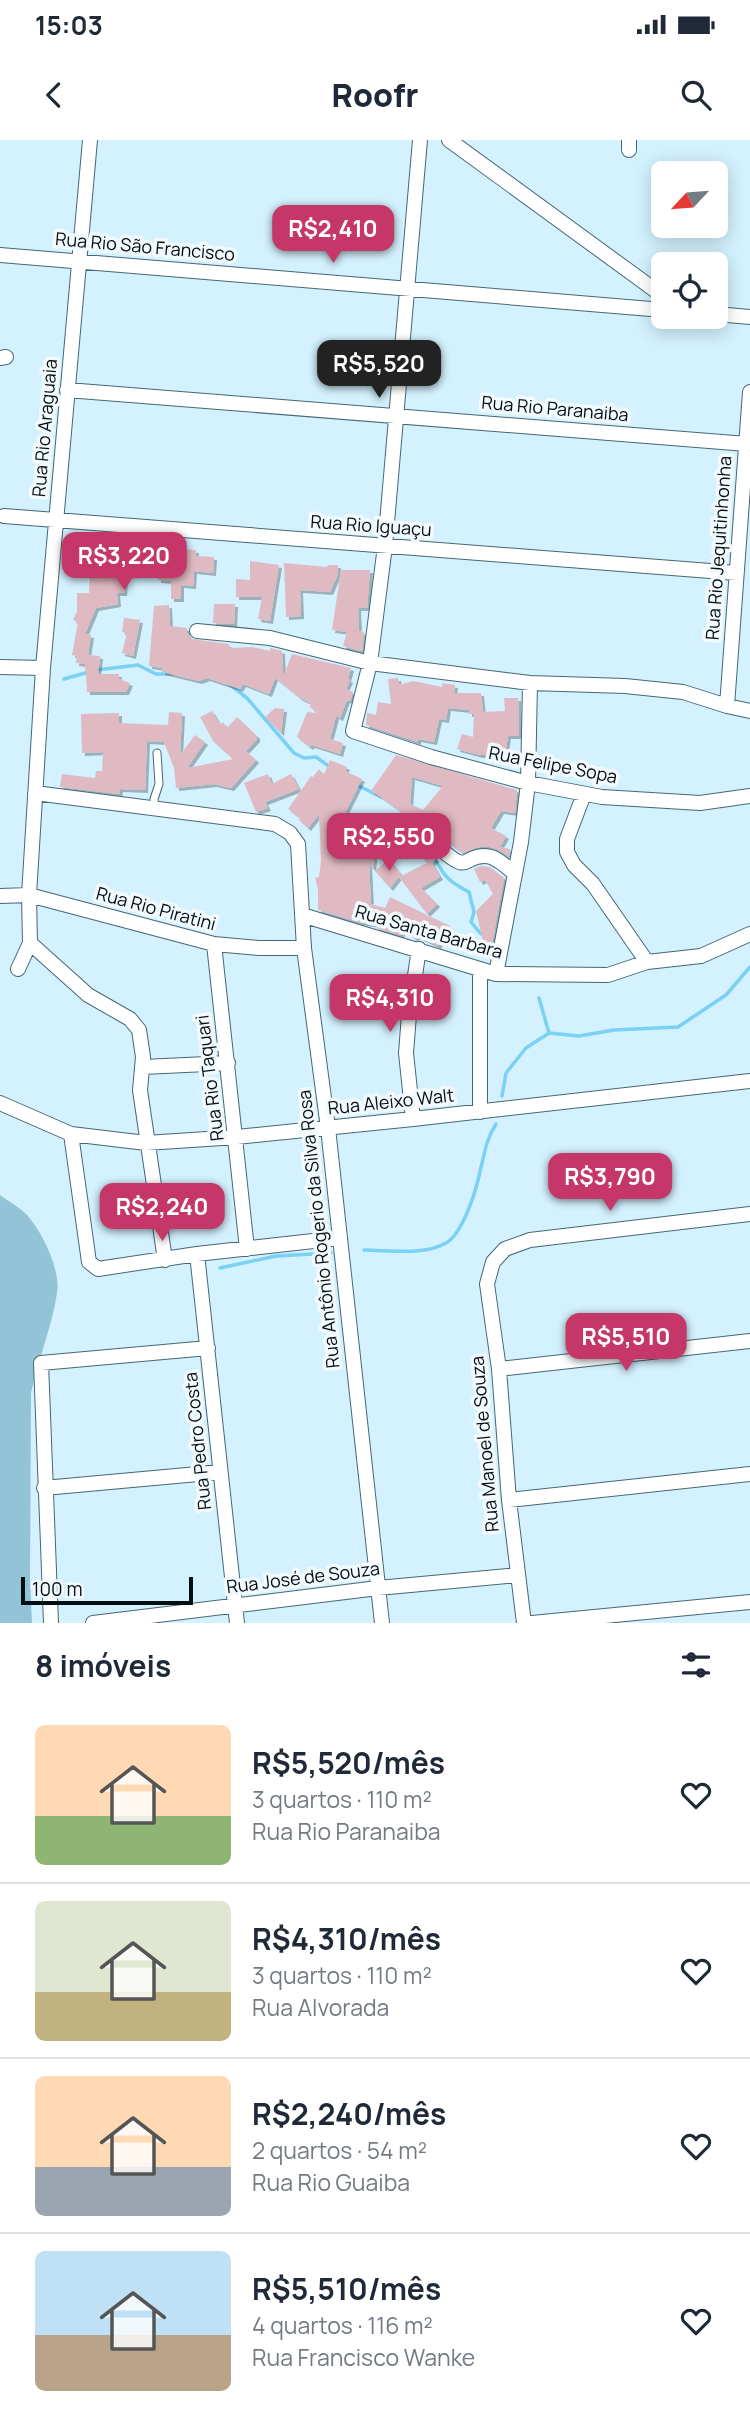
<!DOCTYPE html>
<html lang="pt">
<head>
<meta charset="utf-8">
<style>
  :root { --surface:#fff; --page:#f6f6f7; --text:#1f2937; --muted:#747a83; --line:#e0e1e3; --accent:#c43768 }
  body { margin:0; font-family:Manrope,sans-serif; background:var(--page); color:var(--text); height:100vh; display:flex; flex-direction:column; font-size:26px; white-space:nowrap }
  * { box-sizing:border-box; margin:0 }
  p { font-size:23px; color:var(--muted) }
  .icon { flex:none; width:38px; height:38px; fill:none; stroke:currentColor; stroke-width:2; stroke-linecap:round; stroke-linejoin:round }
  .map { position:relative; height:1483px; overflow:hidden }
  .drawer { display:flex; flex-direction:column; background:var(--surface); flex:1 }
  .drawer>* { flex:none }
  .needle { width:46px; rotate:244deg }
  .controls { position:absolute; left:651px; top:21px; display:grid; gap:14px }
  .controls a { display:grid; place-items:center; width:77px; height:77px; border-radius:10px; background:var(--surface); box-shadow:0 4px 18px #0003; font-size:35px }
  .scale { position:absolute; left:21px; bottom:18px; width:172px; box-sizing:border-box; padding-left:7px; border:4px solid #030e13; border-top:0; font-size:19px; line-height:24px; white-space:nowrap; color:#030e13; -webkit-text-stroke:5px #f3fafd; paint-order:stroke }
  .price { position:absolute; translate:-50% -60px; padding:0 16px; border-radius:14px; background:var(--accent); color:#fff; font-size:23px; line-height:46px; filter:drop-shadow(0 2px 4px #0008) }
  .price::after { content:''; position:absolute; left:50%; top:42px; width:21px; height:16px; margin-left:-10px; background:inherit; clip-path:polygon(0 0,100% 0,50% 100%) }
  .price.active { background:#222; color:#fff }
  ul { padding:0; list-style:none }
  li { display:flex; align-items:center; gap:21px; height:175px; padding:0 35px }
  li+li { border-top:2px solid var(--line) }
  li span { display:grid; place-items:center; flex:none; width:196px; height:140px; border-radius:10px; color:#555 }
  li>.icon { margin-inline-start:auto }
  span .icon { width:84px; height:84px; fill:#fffc; stroke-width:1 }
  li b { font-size:30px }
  h2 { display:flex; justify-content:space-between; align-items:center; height:84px; padding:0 35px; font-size:30px }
  .status { display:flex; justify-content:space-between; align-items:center; height:49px; padding:0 35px; background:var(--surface); direction:ltr }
  .status svg { height:19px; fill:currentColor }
  header { display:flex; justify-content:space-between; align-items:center; height:91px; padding:0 35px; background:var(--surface); font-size:32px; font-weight:800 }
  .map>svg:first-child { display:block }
  .green { fill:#92c3d7 }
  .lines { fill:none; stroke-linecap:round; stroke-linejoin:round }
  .stream { stroke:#7ad1f4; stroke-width:3.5 }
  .building { fill:#e0bac2; fill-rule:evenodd; filter:url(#shadow) }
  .lane-casing { stroke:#456775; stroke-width:9 }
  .street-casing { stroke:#456775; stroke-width:16 }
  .lane { stroke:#fff; stroke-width:7 }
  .street { stroke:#fff; stroke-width:14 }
  .labels { text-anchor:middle; stroke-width:7; stroke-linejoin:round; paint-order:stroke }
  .street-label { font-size:18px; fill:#030e13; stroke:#f3fafd }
</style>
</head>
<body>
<div class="status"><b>15:03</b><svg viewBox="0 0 49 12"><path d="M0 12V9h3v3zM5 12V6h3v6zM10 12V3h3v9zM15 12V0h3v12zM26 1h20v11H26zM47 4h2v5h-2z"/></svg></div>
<header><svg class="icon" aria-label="back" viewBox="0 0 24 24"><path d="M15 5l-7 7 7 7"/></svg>Roofr<svg class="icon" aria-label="search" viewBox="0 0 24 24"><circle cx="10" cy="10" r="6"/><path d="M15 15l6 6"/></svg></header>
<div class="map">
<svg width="750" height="1483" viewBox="0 0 750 1483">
  <defs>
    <filter id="shadow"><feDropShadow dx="3" dy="3" stdDeviation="0" flood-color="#0004"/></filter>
  </defs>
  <rect width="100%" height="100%" fill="#d3f1fe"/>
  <path class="green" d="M0,1055C8,1061 19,1067 26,1074C42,1091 61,1130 57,1153C52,1187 38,1219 31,1253L30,1441L32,1483H0Z"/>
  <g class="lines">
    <path class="stream" d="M96,530L138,525L156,534H173
      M64,539L89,532
      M229,544L247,558L294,613L304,618L316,617L330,627
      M357,645L381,657
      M412,683C415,697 421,696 427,706C443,731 441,738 469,752L474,772L471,782L481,794
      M539,858L549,893
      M502,956L506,933L526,908L549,893L579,896L614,890L678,887L726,855L750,827
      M364,1110C389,1110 423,1116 446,1103C462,1094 475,1054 479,1036C484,1017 485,1001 496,984
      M220,1128L276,1116L331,1113"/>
  </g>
  <path class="building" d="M97,399L141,406V404H157V410L169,408L196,410V416L214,417L213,433L194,431L193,446L181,445V459H171V441L158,440V424H126L124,453H117L118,464L96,468L85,494L91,495L88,515L100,516L98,534H119V539L130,543L126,552H87L85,524L76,523L77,513L76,516L72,515L78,482L73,480L77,471V453H89L90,427L81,428L82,400Z
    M250,421L279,425L270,481L258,479L262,457H236V439L250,440Z
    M284,423L327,427L328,425H338V434L330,452L300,450L301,476L286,477Z
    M341,430H370L367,468H358L359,491L364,492L362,511L343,506L347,492L332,490Z
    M214,464H235L234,484L213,483Z
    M169,465L170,486L187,488V493L192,499L229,504V508L252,507L270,511V508L282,511L283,537L292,514L351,528L348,539L350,540L346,549L353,552L350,561L347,560L340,578L336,576L330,599L343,603L340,614L312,605L310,607L297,597L307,572L317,573L310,567L311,563L300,558L275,538L269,554L243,544L240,549L207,538L199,541L162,532L163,528L149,526L154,466Z
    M124,478L140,480L133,516L122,513L127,493L122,492Z
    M398,538L399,545L413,541L442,547V543L455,545L454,553H481L483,572L505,571L504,558H518L519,596H508L504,621L490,619L491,615H480L457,609L462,594L473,597L474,574H469V570L448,568L446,580L439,579L434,602L418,599V602L366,585L367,573L376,575L378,562L391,564L388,539Z
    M275,568L284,569L281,593L265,577Z
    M212,571L220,585L223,582L227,588L237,577L257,596V599L246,611L256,620L231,648L214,644L176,648L174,628L164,602L147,601L145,650L120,649L119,654L60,647L62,634L95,638L96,631H102L103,612L82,613L81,574L119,573V583L168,585L169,572L182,573L180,615L195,595L205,602L187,628L233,619L213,601L200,577Z
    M396,615L517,650L515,673L501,671L491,688L506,696L500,707L510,709L509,716L497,709L486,706L475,708L463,713L438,695L427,703L414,683L406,692L395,684L401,671L371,651ZM412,637L443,646L423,670L410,664Z
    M330,620L347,627L345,631L362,639L345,673L358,681L346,705H359V708L375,709L373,729L369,724L371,764L385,768L390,757L450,786L438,806L417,796L415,799L404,789L401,795L376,788L377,785L359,782L318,770V749L315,738L319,737L321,721L319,674L308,688L299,680L300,678L288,669L311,636L313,637L319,629L324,634Z
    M268,634L272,644L291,634L299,649L265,662L268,668L256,672L244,643Z
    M426,707L436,719L432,723L440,737L421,748L437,764L427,774L399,737L427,723L419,713Z
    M389,719L401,734L390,748L375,731Z
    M480,726L490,727L504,738L491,809L485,810L476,771L493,754L485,740L480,742L474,729Z"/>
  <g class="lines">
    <g class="lane-casing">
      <path id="lane" d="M155,668L154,659L159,644L157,613"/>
    </g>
    <g class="street-casing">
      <path id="street" d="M420,0L385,406L370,523L353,591L431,617L528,643L602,657L700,663L750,656
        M449,0L663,156
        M629,10V0
        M0,115L663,170
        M716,174L750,177
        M0,218L6,217
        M67,250L747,304
        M4,376L736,433
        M197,491L270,498L370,523L530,543L625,546L683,552L727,566L750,571
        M0,527L43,528
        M727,566L750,252
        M35,653L275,684L290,693L298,704L304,808L328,988L382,1483
        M584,654L567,699V712L574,725L593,744L647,822
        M443,711C470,734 462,716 485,716C496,716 507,727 515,734
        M0,756L29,755L214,804L259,808H304
        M302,775L496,834L608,835L647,822L701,816L750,794
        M30,803L88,855L130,879L139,890L143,917L140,950L165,1120
        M214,804L247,1109
        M18,829L30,803L29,755L43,528L90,0
        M496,834L521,702L528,643L530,543
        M143,927L228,923
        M0,963L71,994L146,1003L237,997L413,979L750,941
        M480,972V830
        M413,979L406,913L409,875L419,809
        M71,994L89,1122L98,1129L197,1114L340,1098
        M197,1114L237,1483
        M499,1229L750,1201
        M44,1348L220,1332
        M509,1360L750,1334
        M51,1483L41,1223L208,1208
        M93,1483L378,1448L518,1435
        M524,1483L509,1360L499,1229L487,1144L493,1122L505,1109L530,1100L750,1074
        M532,1483L750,1462"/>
    </g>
    <use href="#lane" class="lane"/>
    <use href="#street" class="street"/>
  </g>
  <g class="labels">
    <g class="street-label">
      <text transform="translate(145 107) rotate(5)" y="6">Rua Rio São Francisco</text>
      <text transform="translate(555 269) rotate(5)" y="6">Rua Rio Paranaiba</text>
      <text transform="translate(45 288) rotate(-85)" y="6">Rua Rio Araguaia</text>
      <text transform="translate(371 386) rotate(4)" y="6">Rua Rio Iguaçu</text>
      <text transform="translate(719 408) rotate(-86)" y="6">Rua Rio Jequitinhonha</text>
      <text transform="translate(553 625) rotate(11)" y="6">Rua Felipe Sopa</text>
      <text transform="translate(156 769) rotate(15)" y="6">Rua Rio Piratini</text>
      <text transform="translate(429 792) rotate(16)" y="6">Rua Santa Barbara</text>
      <text transform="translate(210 938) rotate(-97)" y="6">Rua Rio Taquari</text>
      <text transform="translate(391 962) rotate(-6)" y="6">Rua Aleixo Walt</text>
      <text transform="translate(319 1089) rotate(-96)" y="6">Rua Antônio Rogerio da Silva Rosa</text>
      <text transform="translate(198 1301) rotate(-96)" y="6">Rua Pedro Costa</text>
      <text transform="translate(485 1304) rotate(-95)" y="6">Rua Manoel de Souza</text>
      <text transform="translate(303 1438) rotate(-7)" y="6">Rua José de Souza</text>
    </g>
  </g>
</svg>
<div class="controls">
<a><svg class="needle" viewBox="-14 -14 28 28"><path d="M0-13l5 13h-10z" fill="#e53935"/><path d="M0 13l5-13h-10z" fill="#747a83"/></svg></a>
<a><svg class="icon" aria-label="locate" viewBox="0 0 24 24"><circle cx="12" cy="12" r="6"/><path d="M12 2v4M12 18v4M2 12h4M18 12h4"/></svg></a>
</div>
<div class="scale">100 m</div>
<b class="price" style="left:333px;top:125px">R$2,410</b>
<b class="price active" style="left:379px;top:260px">R$5,520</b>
<b class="price" style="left:124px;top:452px">R$3,220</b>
<b class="price" style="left:389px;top:733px">R$2,550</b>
<b class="price" style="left:390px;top:894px">R$4,310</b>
<b class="price" style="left:610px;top:1073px">R$3,790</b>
<b class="price" style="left:162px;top:1103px">R$2,240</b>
<b class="price" style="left:626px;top:1233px">R$5,510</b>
</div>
<section class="drawer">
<h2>8 imóveis<svg class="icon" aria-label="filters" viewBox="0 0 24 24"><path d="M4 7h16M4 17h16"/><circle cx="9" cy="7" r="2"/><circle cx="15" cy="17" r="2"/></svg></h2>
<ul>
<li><span style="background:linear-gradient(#ffd9b3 65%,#8fb573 0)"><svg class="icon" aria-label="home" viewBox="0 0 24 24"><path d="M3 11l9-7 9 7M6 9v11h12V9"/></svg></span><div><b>R$5,520/mês</b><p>3 quartos · 110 m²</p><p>Rua Rio Paranaiba</p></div><svg class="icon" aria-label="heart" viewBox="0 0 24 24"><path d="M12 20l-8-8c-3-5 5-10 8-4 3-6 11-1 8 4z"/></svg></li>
<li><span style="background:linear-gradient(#dfe7d0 65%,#c2b280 0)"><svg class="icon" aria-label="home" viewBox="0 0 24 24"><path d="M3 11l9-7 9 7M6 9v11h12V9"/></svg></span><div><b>R$4,310/mês</b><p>3 quartos · 110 m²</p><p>Rua Alvorada</p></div><svg class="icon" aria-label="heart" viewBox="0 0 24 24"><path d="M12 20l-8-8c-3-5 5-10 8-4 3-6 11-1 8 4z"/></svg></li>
<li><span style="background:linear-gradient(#ffd9b3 65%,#9aa5b1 0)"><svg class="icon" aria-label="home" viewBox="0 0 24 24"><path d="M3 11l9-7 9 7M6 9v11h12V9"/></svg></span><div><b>R$2,240/mês</b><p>2 quartos · 54 m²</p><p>Rua Rio Guaiba</p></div><svg class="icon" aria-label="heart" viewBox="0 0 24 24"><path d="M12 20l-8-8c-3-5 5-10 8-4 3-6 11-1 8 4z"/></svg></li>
<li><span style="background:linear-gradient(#bfe0f5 60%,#b9a48a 0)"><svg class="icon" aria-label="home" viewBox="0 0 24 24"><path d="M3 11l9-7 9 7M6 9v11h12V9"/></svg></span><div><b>R$5,510/mês</b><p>4 quartos · 116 m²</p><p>Rua Francisco Wanke</p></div><svg class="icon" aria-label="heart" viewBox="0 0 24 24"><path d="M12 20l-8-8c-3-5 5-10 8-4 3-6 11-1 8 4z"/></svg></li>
</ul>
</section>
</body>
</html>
